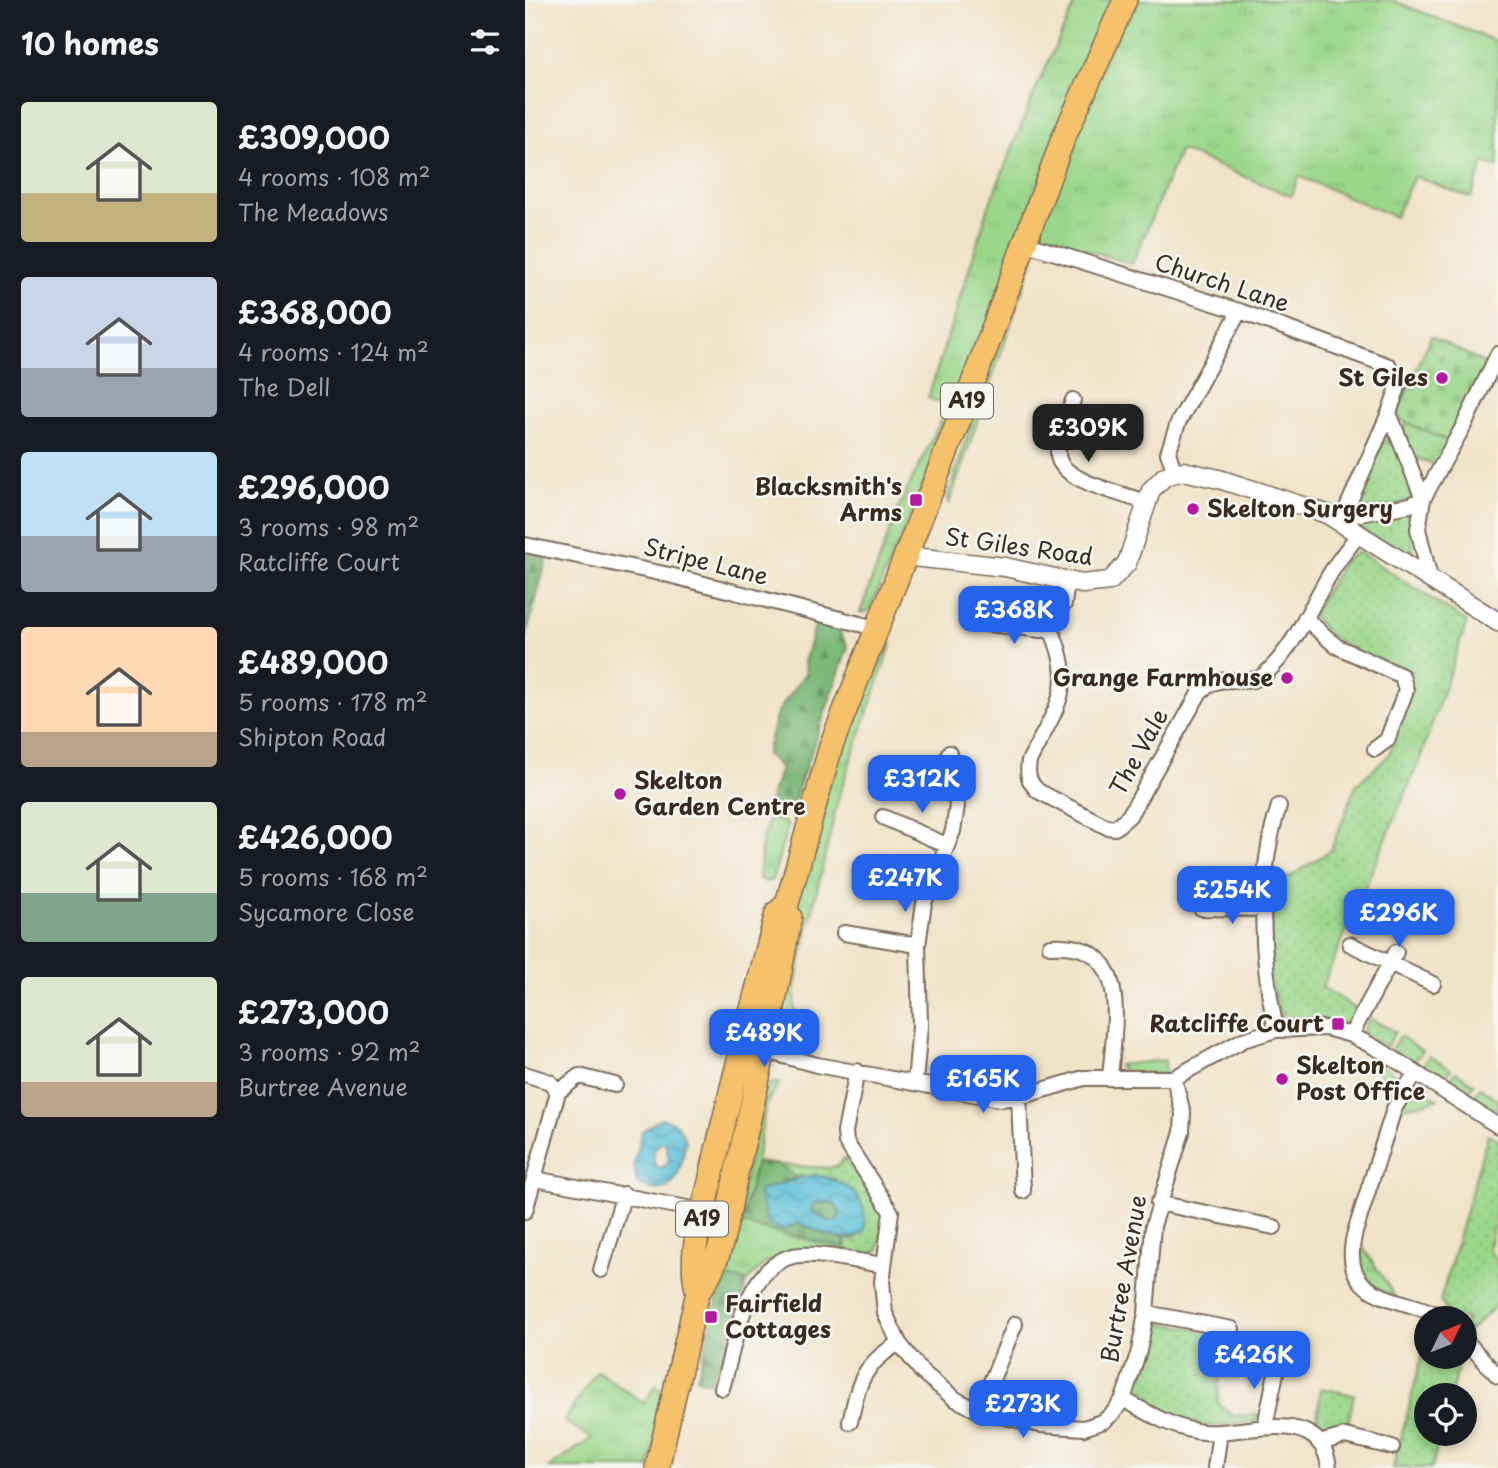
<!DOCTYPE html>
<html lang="en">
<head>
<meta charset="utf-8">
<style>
  :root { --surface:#171b24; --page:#20242c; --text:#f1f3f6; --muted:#9ea1a6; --accent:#2563eb }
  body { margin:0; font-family:"Playpen Sans",sans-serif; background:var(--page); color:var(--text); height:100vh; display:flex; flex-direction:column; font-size:26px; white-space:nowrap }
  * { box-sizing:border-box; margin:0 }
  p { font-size:23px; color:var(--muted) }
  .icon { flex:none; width:38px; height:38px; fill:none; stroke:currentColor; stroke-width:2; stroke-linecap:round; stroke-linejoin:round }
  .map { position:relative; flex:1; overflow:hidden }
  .drawer { display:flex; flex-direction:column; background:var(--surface); width:525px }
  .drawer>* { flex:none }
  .needle { width:46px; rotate:47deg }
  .buttons { position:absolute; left:889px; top:1306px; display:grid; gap:14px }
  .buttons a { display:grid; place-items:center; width:63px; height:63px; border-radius:50%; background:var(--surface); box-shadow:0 4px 10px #0003; font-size:35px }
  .price { position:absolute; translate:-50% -60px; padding:0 16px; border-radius:14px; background:var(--accent); color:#fff; font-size:23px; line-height:46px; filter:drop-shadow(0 2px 4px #0008) }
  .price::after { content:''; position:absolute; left:50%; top:42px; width:21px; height:16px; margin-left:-10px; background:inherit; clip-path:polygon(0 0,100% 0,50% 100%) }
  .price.active { background:#222; color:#fff }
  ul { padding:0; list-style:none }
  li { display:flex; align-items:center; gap:21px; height:175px; padding:0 21px }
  li span { display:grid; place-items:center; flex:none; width:196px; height:140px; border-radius:7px; color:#555 }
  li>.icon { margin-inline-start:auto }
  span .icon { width:84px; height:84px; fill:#fffc; stroke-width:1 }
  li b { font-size:30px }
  h2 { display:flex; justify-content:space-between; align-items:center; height:84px; padding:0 21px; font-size:30px }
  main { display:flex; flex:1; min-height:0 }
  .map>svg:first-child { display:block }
  .grass { fill:url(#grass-tufts); stroke:#6b8054; stroke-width:2 }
  .forest { fill:url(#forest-firs); stroke:#5c714a; stroke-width:2 }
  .cemetery { fill:url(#cemetery-stones); stroke:#6b8054; stroke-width:2 }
  .park { fill:url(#park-dots); stroke:#6b8054; stroke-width:2 }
  .water { fill:url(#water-waves); stroke:#4a747b; stroke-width:2; fill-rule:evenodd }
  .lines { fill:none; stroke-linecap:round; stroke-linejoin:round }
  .minor-casing { stroke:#7b6b5a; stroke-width:18 }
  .tertiary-casing { stroke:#7b6b5a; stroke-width:21 }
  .trunk-casing { stroke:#7b6b5a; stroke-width:26 }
  .minor { stroke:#fff; stroke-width:14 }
  .tertiary { stroke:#fff; stroke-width:18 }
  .trunk { stroke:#f5c16b; stroke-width:23 }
  .poi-dot { fill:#b5179e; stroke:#f6f6f2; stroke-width:2.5 }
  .labels { text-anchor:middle; stroke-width:5; stroke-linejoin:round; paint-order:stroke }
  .shield { fill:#f6f6f2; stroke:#73675e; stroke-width:2 }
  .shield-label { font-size:21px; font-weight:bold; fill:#3b2a1e }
  .street-label { font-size:23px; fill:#3b2a1e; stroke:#f6f6f2 }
  .poi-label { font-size:23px; font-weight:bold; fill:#3b2a1e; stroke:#f6f6f2; text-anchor:end }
</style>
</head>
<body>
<main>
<section class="drawer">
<h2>10 homes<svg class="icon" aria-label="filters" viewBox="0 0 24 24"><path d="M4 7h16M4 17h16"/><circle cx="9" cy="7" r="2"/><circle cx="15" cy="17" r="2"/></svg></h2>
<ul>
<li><span style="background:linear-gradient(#dfe7d0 65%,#c2b280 0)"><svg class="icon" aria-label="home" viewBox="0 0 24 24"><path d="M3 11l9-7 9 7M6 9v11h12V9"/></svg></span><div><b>£309,000</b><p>4 rooms · 108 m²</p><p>The Meadows</p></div></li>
<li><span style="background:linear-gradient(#c9d6e8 65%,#9aa5b1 0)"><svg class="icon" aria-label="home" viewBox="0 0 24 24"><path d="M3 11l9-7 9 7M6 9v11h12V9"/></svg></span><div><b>£368,000</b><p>4 rooms · 124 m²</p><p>The Dell</p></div></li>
<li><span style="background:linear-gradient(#bfe0f5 60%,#9aa5b1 0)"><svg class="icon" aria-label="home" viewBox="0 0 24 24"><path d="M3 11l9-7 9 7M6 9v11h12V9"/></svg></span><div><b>£296,000</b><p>3 rooms · 98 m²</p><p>Ratcliffe Court</p></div></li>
<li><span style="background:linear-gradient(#ffd9b3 75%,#b9a48a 0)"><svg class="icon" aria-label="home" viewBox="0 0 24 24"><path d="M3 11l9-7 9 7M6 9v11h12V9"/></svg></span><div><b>£489,000</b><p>5 rooms · 178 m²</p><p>Shipton Road</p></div></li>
<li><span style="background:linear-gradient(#dfe7d0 65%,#7fa58c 0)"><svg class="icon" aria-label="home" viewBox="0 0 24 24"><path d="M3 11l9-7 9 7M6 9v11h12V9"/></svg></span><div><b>£426,000</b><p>5 rooms · 168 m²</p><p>Sycamore Close</p></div></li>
<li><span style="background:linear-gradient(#dfe7d0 75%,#b9a48a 0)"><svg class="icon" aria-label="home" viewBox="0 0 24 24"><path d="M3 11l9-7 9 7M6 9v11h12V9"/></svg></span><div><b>£273,000</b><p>3 rooms · 92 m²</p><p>Burtree Avenue</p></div></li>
</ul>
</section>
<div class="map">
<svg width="973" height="1468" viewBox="0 0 973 1468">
  <defs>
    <pattern id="grass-tufts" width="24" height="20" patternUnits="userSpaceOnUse" patternTransform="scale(1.75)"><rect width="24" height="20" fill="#9bd78b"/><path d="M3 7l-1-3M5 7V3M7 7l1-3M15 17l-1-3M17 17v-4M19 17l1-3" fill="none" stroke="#86b978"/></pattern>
    <pattern id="forest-firs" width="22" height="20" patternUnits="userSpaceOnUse" patternTransform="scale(1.75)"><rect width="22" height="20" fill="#7cb877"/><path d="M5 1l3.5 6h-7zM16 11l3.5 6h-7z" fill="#679661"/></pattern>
    <pattern id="cemetery-stones" width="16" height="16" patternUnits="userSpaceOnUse" patternTransform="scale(1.75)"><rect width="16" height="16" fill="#9bd78b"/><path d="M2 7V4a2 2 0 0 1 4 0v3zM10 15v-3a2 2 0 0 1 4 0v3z" fill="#86b978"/></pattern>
    <pattern id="park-dots" width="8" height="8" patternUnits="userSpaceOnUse" patternTransform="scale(1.75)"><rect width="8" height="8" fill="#9bd78b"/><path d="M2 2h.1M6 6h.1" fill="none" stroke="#86b978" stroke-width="1.8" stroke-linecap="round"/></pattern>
    <pattern id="water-waves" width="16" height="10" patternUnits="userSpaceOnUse" patternTransform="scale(1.75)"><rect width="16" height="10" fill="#5abfd8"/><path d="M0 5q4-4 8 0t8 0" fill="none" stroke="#4c9baf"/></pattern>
  </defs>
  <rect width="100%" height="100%" fill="#f6f6f2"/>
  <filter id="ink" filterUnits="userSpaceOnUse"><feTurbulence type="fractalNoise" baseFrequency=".0143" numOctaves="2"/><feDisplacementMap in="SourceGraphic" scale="14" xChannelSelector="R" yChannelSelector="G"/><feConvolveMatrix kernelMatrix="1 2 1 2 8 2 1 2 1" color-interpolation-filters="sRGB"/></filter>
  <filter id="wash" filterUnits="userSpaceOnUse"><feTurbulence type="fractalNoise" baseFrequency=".00686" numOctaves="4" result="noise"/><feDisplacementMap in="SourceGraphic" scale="28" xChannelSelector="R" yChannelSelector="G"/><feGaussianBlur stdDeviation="1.57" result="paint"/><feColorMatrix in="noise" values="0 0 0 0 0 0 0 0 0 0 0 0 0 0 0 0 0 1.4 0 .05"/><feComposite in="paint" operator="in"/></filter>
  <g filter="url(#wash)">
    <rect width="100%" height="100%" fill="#f1e3c8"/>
    <path class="grass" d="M552,0H590L409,460L344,611L335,613L373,509L423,406L403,398L465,203L513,84Z
      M609,0H866L973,42V167L959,162L946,198L889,176L870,217L774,176L766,196L655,150L607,264L518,236L516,227L569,83Z
      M510,256L506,265L424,504L422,499L467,358L505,258Z
      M367,642L314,795L278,951L270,988V1021L277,1054C264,1045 253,1032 253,1015C252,997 259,975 261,957C277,857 312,727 367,642Z
      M244,818L259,822L263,826L247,880L243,882L234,879L237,840Z
      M844,1018L870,1032L861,1047L837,1032Z
      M875,1036L897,1051L888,1064L866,1049Z
      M904,1056L926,1069L918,1082L896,1068Z
      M851,1059L875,1079L863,1103Z
      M640,1060V1075L599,1072L593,1065Z
      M931,1072L949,1084L940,1097L922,1085Z
      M246,1083H254L241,1104L231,1162L216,1223L319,1248L323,1255L243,1261L222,1281L198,1277L240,1090Z
      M888,1086H892L913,1099L874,1109Z
      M955,1087L973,1100V1114L947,1100Z
      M834,1241L871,1298C843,1289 832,1269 834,1241Z
      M72,1371L119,1403L131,1385L140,1400L124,1468H24L67,1438L39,1421Z"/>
    <path class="forest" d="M0,553L22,557L0,640Z
      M291,622L313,629L323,647L265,812L249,806L245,799L256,768L241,754L252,713L281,672L279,662Z
      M231,1162L255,1165L271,1177L256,1185L233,1191L243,1224L258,1230L273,1223L320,1240L319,1248L216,1224Z
      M301,1202L310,1204L315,1214L312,1221C303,1223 291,1216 286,1209L289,1203Z
      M198,1277L222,1281L198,1360L192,1365L186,1383L172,1379Z"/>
    <path class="cemetery" d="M906,336L961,364L927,440L923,441L874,419L871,415Z"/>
    <path class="park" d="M881,422L922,441L913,466L889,457L876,434Z
      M863,439L870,442L891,493L884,502L825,513L858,442Z
      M876,511L884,515L890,567L823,520Z
      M834,552L942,622L894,762L797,987L831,1009L824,1025L807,1020L763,1019L753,1010L745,976L746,877L763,878L806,850L831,785L864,755L886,689L802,633L787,615L819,560Z
      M963,1134L973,1139V1207L963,1250L973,1261V1304L941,1334L940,1318H927L915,1301Z
      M319,1158L346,1191L361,1219L353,1250L339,1258L323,1255L320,1240L331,1239L310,1179L289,1175L271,1177L255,1165L304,1168L314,1165Z
      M637,1323L686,1331L688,1344L696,1349L693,1403L708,1416L734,1414L733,1421C719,1422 703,1426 688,1426C667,1426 618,1410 609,1391L626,1331Z
      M901,1341V1356H935L926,1395H901V1433H916L907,1468H868Z
      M796,1388L829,1395L821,1433L790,1434L779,1427L791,1426Z"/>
    <path class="water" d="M137,1118L152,1124L161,1141C154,1173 152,1202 112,1184L109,1164L117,1131ZM135,1143H141L144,1161L138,1167H130L128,1152Z
      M289,1175C322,1181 343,1195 340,1231C321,1248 294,1231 273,1223L258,1230L243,1224L233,1191C252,1186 269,1178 289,1175ZM301,1202L310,1204L315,1214L312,1221C305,1223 290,1215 287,1209L289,1203Z"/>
  </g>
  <g filter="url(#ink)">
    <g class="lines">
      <g class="minor-casing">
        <path id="minor" d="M499,243L717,312L864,366L874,384L864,413L816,521
          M548,400C543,416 532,437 533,454C533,481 599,494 621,502
          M864,413L898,499L893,529L906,582
          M650,472L643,453L653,423L714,312
          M818,517L885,505L898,499L939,425L973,354
          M0,545L144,575L350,628
          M780,618L811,646L877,676L881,690L862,740L850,749
          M445,622L516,630L539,604L542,581
          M524,625C553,686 532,706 504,761C502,775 503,781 513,791L582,827L590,828L604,816L675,692C698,668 720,691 740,674C770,647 785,607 805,574C813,560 824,547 834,534
          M358,817L421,845
          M676,908L740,909
          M319,933L393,945
          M825,944L908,984
          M525,946C607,940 590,1021 585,1077
          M751,1030C736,959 731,876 754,806
          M826,1035L871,952
          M234,1049L292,1065L475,1099L494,1097L559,1078H649L718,1040L751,1030L801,1028L826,1035L855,1050L973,1126
          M332,1071L320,1132L321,1142L366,1212L357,1282L360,1313L374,1343L397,1372L430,1399L454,1411L515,1425L559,1428L579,1421L589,1412L598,1399L614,1351L621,1313L628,1226L657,1132L658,1113L649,1078
          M890,1073L869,1109L830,1232C811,1304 878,1295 919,1318
          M0,1074L25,1082L33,1092
          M390,1083L395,1026L393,945L399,903L428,831L432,806L424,753
          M33,1092L54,1076L90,1085
          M494,1097L498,1191
          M10,1179L183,1212
          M633,1203L749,1227
          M0,1211L33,1092
          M76,1270L99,1194
          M621,1313L707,1329
          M940,1340L973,1376
          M197,1388C210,1346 218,1268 268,1256C291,1251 334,1262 359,1265
          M598,1399C623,1413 649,1429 678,1432C717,1436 797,1403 804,1468
          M454,1411L490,1324
          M325,1422C334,1382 337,1365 374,1343
          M740,1426L753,1363
          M794,1443L820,1436L867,1447
          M690,1468L695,1432"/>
      </g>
      <g class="tertiary-casing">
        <path id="tertiary" d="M379,556L480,567L557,584L585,581L602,563L626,490L640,476L658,471L694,479L802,514L973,622"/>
      </g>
      <g class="trunk-casing">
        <path id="trunk" d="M173,1292C162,1257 177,1217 185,1182C204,1092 229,1003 252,913L262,904L306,746L441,402L538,139L600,0
          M132,1468L173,1292C199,1260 203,1209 212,1170C232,1086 250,1002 265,917"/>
      </g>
      <use href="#minor" class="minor"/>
      <use href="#tertiary" class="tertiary"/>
      <use href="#trunk" class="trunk"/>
    </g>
  </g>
  <g class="poi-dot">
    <circle cx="917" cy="378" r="7"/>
    <rect x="384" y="493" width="14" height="14" rx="3.5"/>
    <circle cx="668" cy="509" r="7"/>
    <circle cx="762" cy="678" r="7"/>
    <circle cx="95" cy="794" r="7"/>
    <rect x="806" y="1017" width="14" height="14" rx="3.5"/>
    <circle cx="757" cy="1079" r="7"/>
    <rect x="179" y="1310" width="14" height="14" rx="3.5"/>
  </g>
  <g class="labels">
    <g class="shield">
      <rect x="416" y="383.5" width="52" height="35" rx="5"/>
      <rect x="151" y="1201.5" width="52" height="35" rx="5"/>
    </g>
    <g class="shield-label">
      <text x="442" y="408">A19</text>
      <text x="177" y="1226">A19</text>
    </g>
    <g class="street-label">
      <text transform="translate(697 283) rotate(18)" y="8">Church Lane</text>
      <text transform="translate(494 547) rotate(8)" y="8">St Giles Road</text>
      <text transform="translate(181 562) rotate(14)" y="8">Stripe Lane</text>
      <text transform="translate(614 752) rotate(-61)" y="8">The Vale</text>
      <text transform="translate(599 1279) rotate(-80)" y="8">Burtree Avenue</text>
    </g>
    <g class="poi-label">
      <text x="903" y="386">St Giles</text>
      <text x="377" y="495">Blacksmith's<tspan x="377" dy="26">Arms</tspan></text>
      <text x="682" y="517" text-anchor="start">Skelton Surgery</text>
      <text x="748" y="686">Grange Farmhouse</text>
      <text x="109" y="789" text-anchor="start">Skelton<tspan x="109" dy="26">Garden Centre</tspan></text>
      <text x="799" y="1032">Ratcliffe Court</text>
      <text x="771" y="1074" text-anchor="start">Skelton<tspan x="771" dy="26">Post Office</tspan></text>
      <text x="200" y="1312" text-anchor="start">Fairfield<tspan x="200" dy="26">Cottages</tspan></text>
    </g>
  </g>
</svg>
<div class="buttons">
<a><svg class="needle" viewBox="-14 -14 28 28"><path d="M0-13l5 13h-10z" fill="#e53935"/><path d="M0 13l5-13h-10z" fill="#9ea1a6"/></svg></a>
<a><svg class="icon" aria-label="locate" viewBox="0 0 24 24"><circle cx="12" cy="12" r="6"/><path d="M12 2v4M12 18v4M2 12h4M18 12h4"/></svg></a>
</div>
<b class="price active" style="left:563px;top:464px">£309K</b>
<b class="price" style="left:489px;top:646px">£368K</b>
<b class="price" style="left:397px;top:815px">£312K</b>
<b class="price" style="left:380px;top:914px">£247K</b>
<b class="price" style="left:707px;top:926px">£254K</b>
<b class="price" style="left:874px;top:949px">£296K</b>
<b class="price" style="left:239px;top:1069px">£489K</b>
<b class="price" style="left:458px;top:1115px">£165K</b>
<b class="price" style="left:729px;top:1391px">£426K</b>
<b class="price" style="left:498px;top:1440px">£273K</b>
</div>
</main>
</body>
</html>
